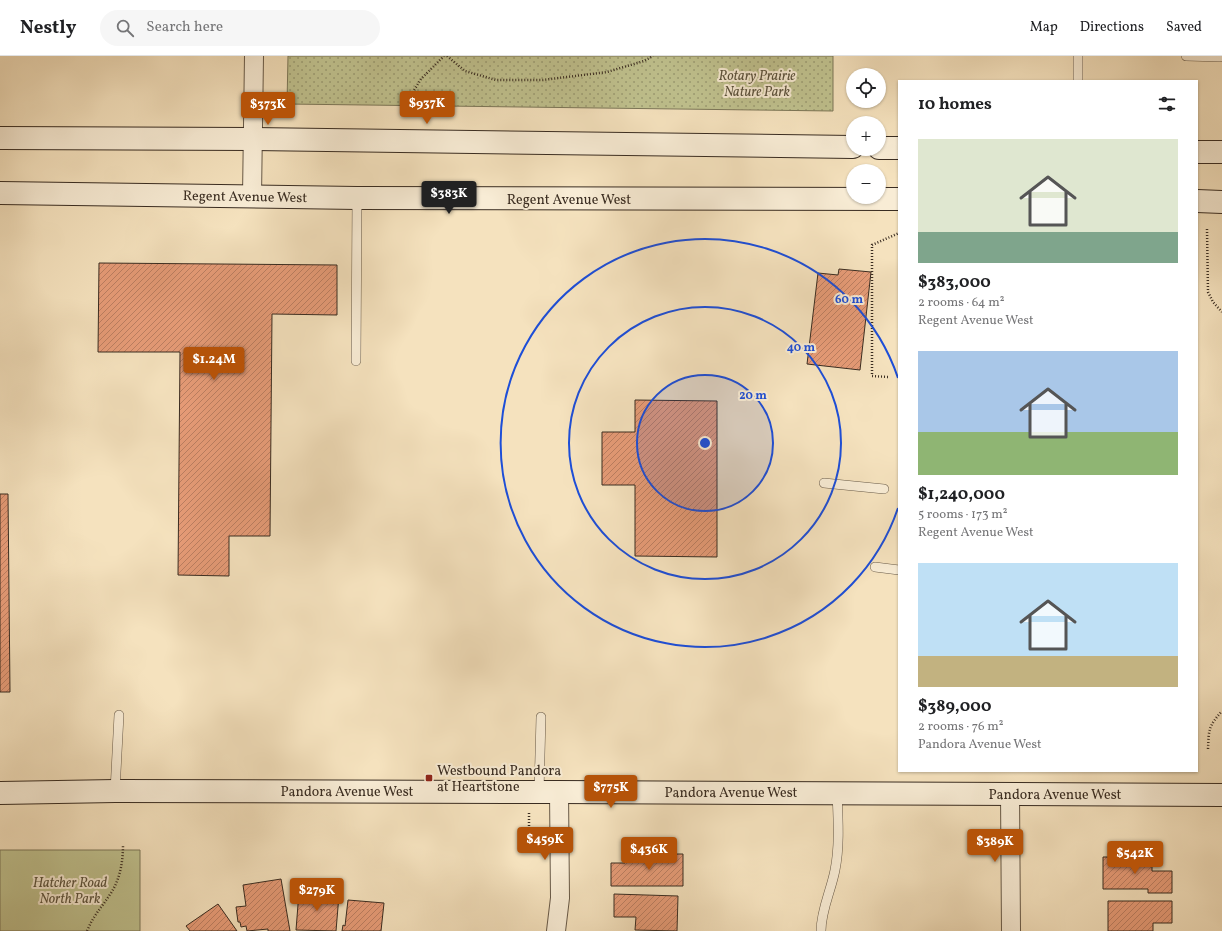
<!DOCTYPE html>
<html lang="en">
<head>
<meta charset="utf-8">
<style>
  :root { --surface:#fff; --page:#f6f6f6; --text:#202124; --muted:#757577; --line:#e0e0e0; --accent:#b45309 }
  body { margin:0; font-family:Vollkorn,serif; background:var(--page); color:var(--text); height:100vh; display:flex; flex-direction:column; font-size:15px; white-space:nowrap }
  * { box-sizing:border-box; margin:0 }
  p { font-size:13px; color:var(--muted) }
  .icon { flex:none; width:22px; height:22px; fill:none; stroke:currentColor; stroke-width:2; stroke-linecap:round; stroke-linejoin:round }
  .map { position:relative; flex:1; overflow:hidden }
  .side { position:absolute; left:898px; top:24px; width:300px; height:692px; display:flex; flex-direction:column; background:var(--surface); border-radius:0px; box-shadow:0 1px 3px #0004 }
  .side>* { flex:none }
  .controls { position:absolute; left:846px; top:12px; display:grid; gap:8px }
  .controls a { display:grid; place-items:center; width:40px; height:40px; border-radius:50%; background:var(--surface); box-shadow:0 1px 3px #0004; font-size:20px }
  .price { position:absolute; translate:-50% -34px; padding:0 9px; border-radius:4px; background:var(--accent); color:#fff; font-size:13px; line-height:26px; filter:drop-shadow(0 1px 2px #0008) }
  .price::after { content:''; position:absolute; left:50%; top:24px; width:12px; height:9px; margin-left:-6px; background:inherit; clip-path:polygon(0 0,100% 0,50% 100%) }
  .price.current { background:#222; color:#fff }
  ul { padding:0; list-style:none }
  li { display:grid; align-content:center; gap:8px; height:212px; padding:0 20px }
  li span { display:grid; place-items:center; height:124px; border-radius:0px; color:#555 }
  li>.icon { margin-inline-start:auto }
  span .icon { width:72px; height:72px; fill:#fffc; stroke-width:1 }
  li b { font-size:17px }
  h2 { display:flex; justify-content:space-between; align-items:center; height:48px; padding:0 20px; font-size:17px }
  header { display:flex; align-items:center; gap:24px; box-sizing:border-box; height:56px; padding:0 20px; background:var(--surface); border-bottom:1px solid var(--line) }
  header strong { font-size:19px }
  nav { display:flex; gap:22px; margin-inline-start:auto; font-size:14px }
  .search { width:280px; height:36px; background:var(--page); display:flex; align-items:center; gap:10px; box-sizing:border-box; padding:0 14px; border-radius:22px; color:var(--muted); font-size:15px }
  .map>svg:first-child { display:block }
  .grass { fill:url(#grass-dots); stroke:#7c7758 }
  .green { fill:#c0c28f; stroke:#7c7758 }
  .building { fill:url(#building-hatch); stroke:#392c21 }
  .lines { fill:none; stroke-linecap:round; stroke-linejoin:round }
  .lane-casing { stroke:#685a48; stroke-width:10 }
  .street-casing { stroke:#685a48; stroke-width:20 }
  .secondary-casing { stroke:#392c21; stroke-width:24 }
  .path { stroke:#392c21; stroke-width:2.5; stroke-dasharray:1 2; stroke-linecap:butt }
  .lane { stroke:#f8ecd5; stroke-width:9 }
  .street { stroke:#f8ecd5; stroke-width:18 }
  .secondary { stroke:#f8ecd5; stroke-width:22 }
  .ring { fill:none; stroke:#1d4ed8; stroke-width:2 }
  .poi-dot { fill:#8f2418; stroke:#f8ecd5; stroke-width:1.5 }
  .labels { text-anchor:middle; stroke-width:4; stroke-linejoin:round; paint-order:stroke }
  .park-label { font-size:14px; font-style:italic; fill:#5b523c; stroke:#f8ecd5 }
  .street-label { font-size:14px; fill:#392c21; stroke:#f8ecd5 }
  .poi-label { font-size:14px; fill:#392c21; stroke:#f8ecd5; text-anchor:start }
  .centre { fill:#1d4ed8; stroke:#f8ecd5; stroke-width:2 }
  .ring-label { font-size:12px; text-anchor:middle; font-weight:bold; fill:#1d4ed8; stroke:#f8ecd5; stroke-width:4; stroke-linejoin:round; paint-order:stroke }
</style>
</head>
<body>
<header>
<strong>Nestly</strong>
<div class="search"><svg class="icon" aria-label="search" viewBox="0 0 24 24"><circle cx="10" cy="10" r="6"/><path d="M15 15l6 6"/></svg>Search here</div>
<nav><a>Map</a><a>Directions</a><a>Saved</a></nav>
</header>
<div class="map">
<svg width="1222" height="875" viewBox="0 0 1222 875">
  <defs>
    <pattern id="grass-dots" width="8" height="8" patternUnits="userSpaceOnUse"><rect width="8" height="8" fill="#c0c28f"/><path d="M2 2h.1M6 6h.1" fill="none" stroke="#9d9e74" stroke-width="1.8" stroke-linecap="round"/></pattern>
    <pattern id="building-hatch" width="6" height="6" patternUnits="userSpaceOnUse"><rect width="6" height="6" fill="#e79c78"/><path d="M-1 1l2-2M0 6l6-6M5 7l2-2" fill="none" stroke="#bc7f62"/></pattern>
  </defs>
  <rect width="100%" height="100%" fill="#f5e2be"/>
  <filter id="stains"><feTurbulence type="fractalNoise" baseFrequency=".005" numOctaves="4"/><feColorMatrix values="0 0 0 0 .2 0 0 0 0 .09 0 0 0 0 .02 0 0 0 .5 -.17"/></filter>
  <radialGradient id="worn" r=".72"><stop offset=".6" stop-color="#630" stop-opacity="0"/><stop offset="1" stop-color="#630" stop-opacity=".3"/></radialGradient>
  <path class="grass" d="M288,0H833V55L287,48Z"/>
  <path class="green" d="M0,794H140V875H0Z"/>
  <path class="building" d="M99,207L337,209V259L272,258L270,480H229V520L178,519L180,296H98Z
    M839,213L871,216L860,314L807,308L818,217L838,219Z
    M635,344L717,345V501L635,500V429H602V376H635Z
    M0,438H8L10,636H0Z
    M625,798H683V830H611V807H625Z
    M1103,801H1152V815H1172V837H1148V833H1103Z
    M281,823L290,875H268V873L247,875L246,870L241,871L240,866H238L236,851L246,850L243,829Z
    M299,836L339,839L336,875L296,874Z
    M614,838L678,840L677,875L635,874L636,861H614Z
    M348,844L384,847L381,875H342L343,869L345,870Z
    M1108,845H1172V867H1153V875H1108Z
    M218,848L237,875H190L186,870Z"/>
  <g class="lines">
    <g class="lane-casing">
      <path id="lane" d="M1186,0L1220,1
        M1078,25V0
        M356,305L357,142
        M824,427L884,433
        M875,511L899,514
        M115,735L119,659
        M539,736L541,661
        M821,875C821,854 831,835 835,814C840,789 838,762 837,736"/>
    </g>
    <g class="street-casing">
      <path id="street" d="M252,140L254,0
        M1010,738L1011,875
        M556,875L560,842L559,736"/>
    </g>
    <g class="secondary-casing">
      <path id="secondary" d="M0,82L253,83L853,91
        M879,92H899
        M1197,96H1222
        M0,137L357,142L899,143
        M1197,145L1222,146
        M0,737L115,735L559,736L1222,739"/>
    </g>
    <path class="path" d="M447,0L465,15L496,24H543L607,16L644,5L653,0
      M407,60L413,36L421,23L444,0
      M1207,173L1208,236L1213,246L1222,256
      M888,321L872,320V189L899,177
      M1208,693C1209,673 1208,671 1222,655
      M529,757V789
      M87,875C93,860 102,851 111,837C120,823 123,806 123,789"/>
    <use href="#lane" class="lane"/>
    <use href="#street" class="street"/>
    <use href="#secondary" class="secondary"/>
  </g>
  <circle cx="705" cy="387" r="68" fill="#1d4ed8" fill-opacity=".12"/>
  <g class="ring">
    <circle cx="705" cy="387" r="68"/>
    <circle cx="705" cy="387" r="136"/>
    <path d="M898 452A204 204 0 1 1 898 322"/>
  </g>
  <rect class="poi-dot" x="425" y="718" width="8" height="8" rx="2"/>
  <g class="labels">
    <g class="park-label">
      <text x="757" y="24">Rotary Prairie<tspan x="757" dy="16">Nature Park</tspan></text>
      <text x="70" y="831">Hatcher Road<tspan x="70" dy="16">North Park</tspan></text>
    </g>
    <g class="street-label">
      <text transform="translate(245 140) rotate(1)" y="5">Regent Avenue West</text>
      <text x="569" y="148">Regent Avenue West</text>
      <text x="347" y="740">Pandora Avenue West</text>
      <text x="731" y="741">Pandora Avenue West</text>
      <text x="1055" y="743">Pandora Avenue West</text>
    </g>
    <g class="poi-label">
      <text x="437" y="719">Westbound Pandora<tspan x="437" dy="16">at Heartstone</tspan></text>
    </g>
  </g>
  <circle cx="705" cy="387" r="6" class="centre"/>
  <g class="ring-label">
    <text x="849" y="247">60 m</text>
    <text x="801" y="295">40 m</text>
    <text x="753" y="343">20 m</text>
  </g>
  <rect width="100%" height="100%" filter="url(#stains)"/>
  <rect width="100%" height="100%" fill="url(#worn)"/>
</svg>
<div class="controls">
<a><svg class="icon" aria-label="locate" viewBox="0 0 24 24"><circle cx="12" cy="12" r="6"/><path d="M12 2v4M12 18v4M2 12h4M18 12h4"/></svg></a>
<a>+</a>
<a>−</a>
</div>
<b class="price" style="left:427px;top:69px">$937K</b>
<b class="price" style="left:268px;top:70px">$373K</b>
<b class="price current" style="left:449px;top:159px">$383K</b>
<b class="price" style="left:214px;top:325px">$1.24M</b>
<b class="price" style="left:611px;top:753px">$775K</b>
<b class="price" style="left:545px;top:805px">$459K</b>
<b class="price" style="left:995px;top:807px">$389K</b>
<b class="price" style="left:649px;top:815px">$436K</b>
<b class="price" style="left:1135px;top:819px">$542K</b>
<b class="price" style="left:317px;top:856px">$279K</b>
<section class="side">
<h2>10 homes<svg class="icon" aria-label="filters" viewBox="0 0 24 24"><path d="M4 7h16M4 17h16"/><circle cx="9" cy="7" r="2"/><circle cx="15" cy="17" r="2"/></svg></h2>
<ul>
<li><span style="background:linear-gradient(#dfe7d0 75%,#7fa58c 0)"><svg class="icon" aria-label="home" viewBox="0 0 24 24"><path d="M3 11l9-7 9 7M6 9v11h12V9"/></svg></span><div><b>$383,000</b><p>2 rooms · 64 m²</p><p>Regent Avenue West</p></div></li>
<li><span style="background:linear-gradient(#a9c7e8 65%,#8fb573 0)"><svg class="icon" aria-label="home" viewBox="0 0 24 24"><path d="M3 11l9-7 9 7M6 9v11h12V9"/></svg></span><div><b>$1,240,000</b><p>5 rooms · 173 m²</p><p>Regent Avenue West</p></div></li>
<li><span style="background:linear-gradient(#bfe0f5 75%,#c2b280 0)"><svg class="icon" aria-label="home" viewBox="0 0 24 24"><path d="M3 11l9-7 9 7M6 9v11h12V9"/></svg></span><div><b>$389,000</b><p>2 rooms · 76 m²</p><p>Pandora Avenue West</p></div></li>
</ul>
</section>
</div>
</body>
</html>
